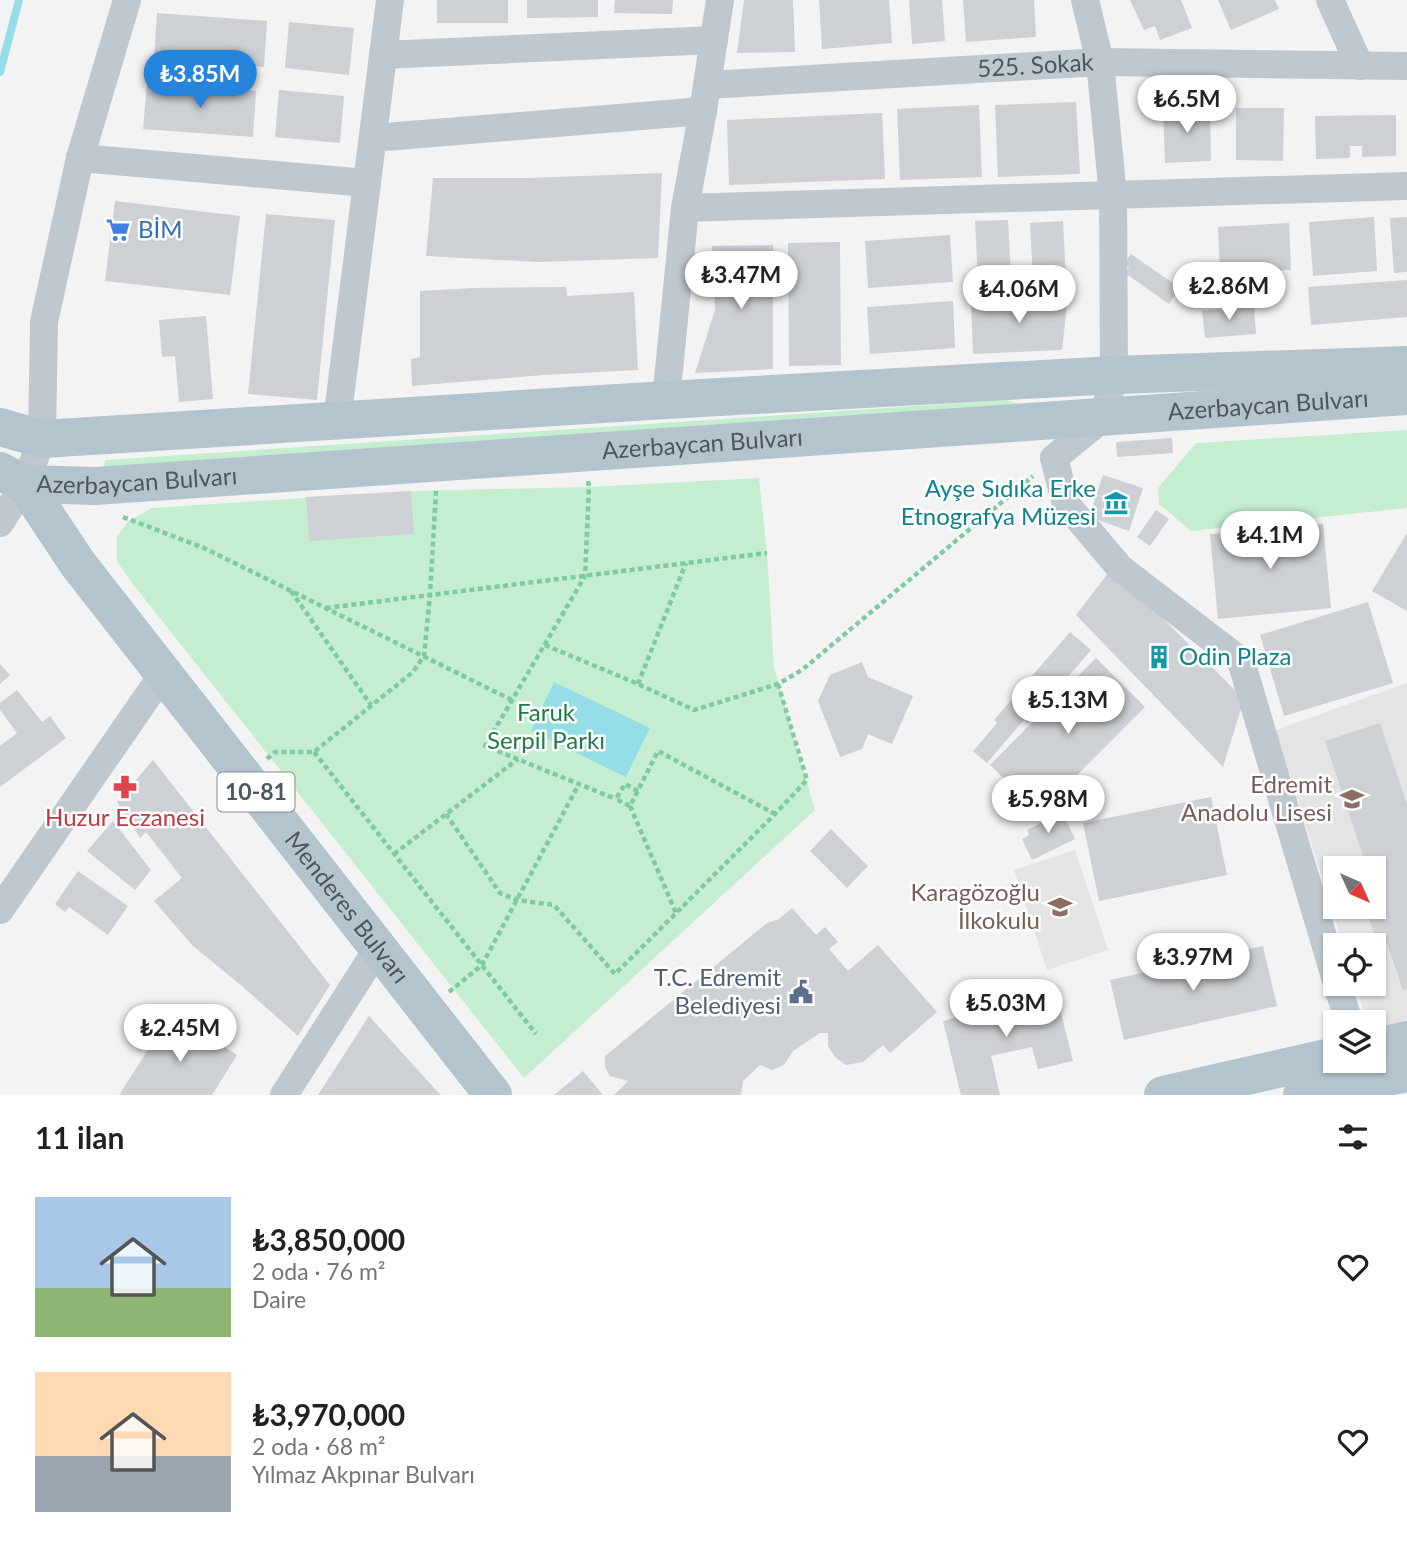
<!DOCTYPE html>
<html lang="tr">
<head>
<meta charset="utf-8">
<style>
  :root { --surface:#fff; --page:#f2f2f2; --text:#202124; --muted:#757577; --accent:#2585dc }
  body { margin:0; font-family:Lato,sans-serif; background:var(--page); color:var(--text); height:100vh; display:flex; flex-direction:column; font-size:26px; white-space:nowrap }
  * { box-sizing:border-box; margin:0 }
  p { font-size:23px; color:var(--muted) }
  .icon { flex:none; width:38px; height:38px; fill:none; stroke:currentColor; stroke-width:2; stroke-linecap:round; stroke-linejoin:round }
  .map { position:relative; height:1095px; overflow:hidden }
  .panel { display:flex; flex-direction:column; background:var(--surface); flex:1 }
  .panel>* { flex:none }
  .needle { width:46px; rotate:135deg }
  .fabs { position:absolute; left:1323px; top:856px; display:grid; gap:14px }
  .fabs a { display:grid; place-items:center; width:63px; height:63px; border-radius:0px; background:var(--surface); box-shadow:0 2px 5px #0004; font-size:35px }
  .price { position:absolute; translate:-50% -60px; padding:0 16px; border-radius:24px; background:#fff; color:#222; font-size:23px; line-height:46px; filter:drop-shadow(0 2px 4px #0008) }
  .price::after { content:''; position:absolute; left:50%; top:42px; width:21px; height:16px; margin-left:-10px; background:inherit; clip-path:polygon(0 0,100% 0,50% 100%) }
  .price.current { background:var(--accent); color:#fff }
  ul { padding:0; list-style:none }
  li { display:flex; align-items:center; gap:21px; height:175px; padding:0 35px }
  li span { display:grid; place-items:center; flex:none; width:196px; height:140px; border-radius:0px; color:#555 }
  li>.icon { margin-inline-start:auto }
  span .icon { width:84px; height:84px; fill:#fffc; stroke-width:1 }
  li b { font-size:30px }
  h2 { display:flex; justify-content:space-between; align-items:center; height:84px; padding:0 35px; font-size:30px }
  .map>svg:first-child { display:block }
  .education { fill:#e5e4e4; fill-rule:evenodd }
  .green { fill:#c5eed1 }
  .water { fill:#95dee8 }
  .lines { fill:none; stroke-linecap:round; stroke-linejoin:round }
  .stream { stroke:#95dee8; stroke-width:8 }
  .building { fill:#cdd0d4 }
  .path { stroke:#7ecb9e; stroke-width:4.5; stroke-dasharray:5 3.5; stroke-linecap:butt }
  .street { stroke:#bfc8ce; stroke-width:28 }
  .primary { stroke:#b4c4cf; stroke-width:38 }
  .labels { text-anchor:middle; stroke-width:5; stroke-linejoin:round; paint-order:stroke }
  .shield { fill:#fff; stroke:#81898f; stroke-width:2 }
  .shield-label { font-size:23px; font-weight:bold; fill:#4b575f }
  .street-label { font-size:24px; fill:#4b575f; stroke:#fff }
  .shop-label { font-size:24px; fill:#366cbe; stroke:#fff; text-anchor:start }
  .culture-label { font-size:24px; fill:#0d838f; stroke:#fff; text-anchor:end }
  .park-label { font-size:24px; fill:#1d7f45; stroke:#fff }
  .education-label { font-size:24px; fill:#785e54; stroke:#fff; text-anchor:end }
  .health-label { font-size:24px; fill:#be3a42; stroke:#fff }
  .service-label { font-size:24px; fill:#4e5e75; stroke:#fff; text-anchor:end }
</style>
</head>
<body>
<div class="map">
<svg width="1407" height="1095" viewBox="0 0 1407 1095">
  <rect width="100%" height="100%" fill="#f4f3f3"/>
  <path class="education" d="M1407,683V1021L1374,1031V1022H1367L1355,984H1374V945H1343L1276,730ZM1335,868H1374V906H1335Z
    M1075,850L1108,950L1047,970L1014,870Z"/>
  <path class="green" d="M1007,400L1022,405L104,467L105,460Z
    M1407,430V508L1191,531L1159,504L1158,488L1196,443Z
    M759,478L767,553L774,667L815,810L524,1078L132,583L117,561V537L128,521L152,508L411,491L589,487Z"/>
  <path class="water" d="M554,682L650,728L626,777L531,731Z"/>
  <g class="lines">
    <path class="stream" d="M0,72L19,0"/>
  </g>
  <path class="building" d="M437,0H508V23H437Z
    M527,0H598V17L527,18Z
    M615,0H673L672,14L614,13Z
    M744,0H793L795,52L737,53Z
    M819,0H889L892,43L822,49Z
    M909,0H942L945,41L912,44Z
    M963,0H1034L1036,37L966,42Z
    M1130,0H1181L1192,28L1160,40L1155,26L1144,30Z
    M1218,0H1275L1279,9L1231,30Z
    M157,13L267,21L264,67L154,58Z
    M289,22L354,28L349,75L285,68Z
    M147,83L256,91L253,137L143,129Z
    M279,90L344,96L340,143L275,137Z
    M1076,102L1080,174L998,177L995,105Z
    M979,105L982,177L900,180L897,109Z
    M1210,107L1211,161L1165,163L1163,108Z
    M1236,108H1284L1283,161L1236,160Z
    M882,113L885,179L729,185L727,120Z
    M1396,115V156L1362,157V146H1350V158L1316,159L1315,116Z
    M662,173L658,258L539,262L426,256L433,178H529Z
    M115,201L240,216L230,295L105,281Z
    M266,214L335,220L317,400L248,394Z
    M1374,217L1377,271L1313,276L1309,222Z
    M1407,217V272L1394,273L1390,218Z
    M1008,220L1011,277L978,278L975,221Z
    M1063,221L1066,278L1033,280L1030,223Z
    M1289,223L1291,270L1220,273L1218,227Z
    M950,235L953,282L868,288L865,241Z
    M840,242L841,365L789,366L788,243Z
    M773,245V369L695,373L715,310L712,246Z
    M1131,254L1180,288L1169,304L1125,273L1129,267L1125,263Z
    M1407,280V317L1311,325L1308,287Z
    M566,287L567,296L634,292L638,370L543,375L412,386L411,359L420,357V291L473,288Z
    M1068,296L1062,350L973,354L971,302Z
    M953,301L955,348L870,354L867,307Z
    M1254,307L1256,334L1205,338L1202,311Z
    M206,316L213,399L179,402L175,356L162,357L159,320Z
    M1172,438L1173,453L1117,457L1116,442Z
    M1103,475L1143,488L1129,531L1089,517Z
    M411,491L414,534L309,541L306,497Z
    M1156,510L1169,519L1150,546L1137,537Z
    M1323,524L1331,608L1218,619L1210,534Z
    M1407,533V611L1372,591Z
    M1112,568L1244,699L1223,767L1076,615Z
    M1368,602L1393,683L1284,716L1260,635Z
    M1070,632L1091,650L1028,723L1024,720L987,763L973,751L997,723L994,720Z
    M1096,658L1145,707L1039,813L990,765Z
    M862,662L868,677L913,696L892,744L868,734L862,749L840,757L818,701L830,675Z
    M0,664L10,675L0,684Z
    M17,690L42,722L50,716L66,738L0,787V746L17,733L0,710V703Z
    M1380,723L1407,804V989L1403,990L1386,940L1377,943L1365,906H1374V901L1378,900L1374,888V868H1367L1325,741Z
    M153,760L330,985L298,1036L242,986L193,946L154,901L182,878L146,832L140,838L117,802Z
    M1211,797L1227,875L1099,901L1083,823Z
    M1061,809L1075,839L1032,860L1022,839L1029,835L1027,830L1043,822L1041,818Z
    M113,821L151,870L135,890L87,851Z
    M831,829L868,866L847,888L810,851Z
    M78,871L128,906L108,935L69,907L65,912L55,904Z
    M792,908L816,935L825,927L838,942L829,949L848,971L878,945L937,1012L890,1053L883,1045L863,1062L846,1065L835,1057L828,1046V1033H820L793,1051L784,1065L772,1070L760,1065L743,1081L741,1095H614L628,1081L610,1076L605,1067V1056L767,923L779,919Z
    M1263,946L1277,1006L1124,1040L1110,980Z
    M1055,989L1073,1061L1038,1069L1032,1047L991,1056L1000,1095H961L943,1021Z
    M171,1014L237,1055L212,1095H119Z
    M369,1016L436,1090L441,1095H318Z
    M583,1071L603,1095H554Z"/>
  <g class="lines">
    <path class="path" d="M588,481L589,487L585,576L485,746L616,799
      M123,517L204,548L512,700
      M291,591L371,705
      M326,608L767,553
      M545,645L638,684L694,710L778,684L802,670L1033,476
      M638,684L686,563
      M314,752L536,1034
      M267,759L275,752H314L413,672L424,656L430,595L436,491
      M638,791L625,784L616,799L630,806L658,751L775,814
      M630,806L676,913
      M446,814L500,893L517,900L554,905L615,974L775,814L807,780L778,684
      M394,854L518,759
      M449,992L482,965L579,784"/>
    <g class="street">
      <path d="M1085,0L1100,62L1113,195L1114,375L1103,418L1054,458L1066,504L1120,568L1241,661L1335,977"/>
      <path d="M1330,0L1360,66"/>
      <path d="M383,55L714,40"/>
      <path id="s1" d="M707,85L1100,62L1407,66"/>
      <path d="M373,138L703,111"/>
      <path d="M80,158L367,183"/>
      <path d="M685,208L1407,186"/>
      <path d="M666,400L685,208L703,111L720,0"/>
      <path d="M337,421L390,0"/>
      <path d="M0,523L25,484L42,439L44,322L80,158L127,0"/>
      <path d="M0,910L163,674"/>
      <path d="M1337,984L1349,1022"/>
      <path d="M284,1095L378,948"/>
    </g>
    <g class="primary">
      <path d="M0,427L42,439L666,400L1114,375L1407,365"/>
      <path id="s2" d="M0,471L25,484L95,486L1407,396"/>
      <path id="s3" d="M25,484L78,564L493,1095"/>
      <path d="M1374,1048L1407,1040"/>
      <path d="M1163,1095L1335,1056"/>
      <path d="M1302,1095L1407,1073"/>
    </g>
  </g>
  <defs>
    <g id="supermarket-bare" transform="scale(1.89)"><path d="M-6-5.5h2.5l.6 2H6L4.5 2H-2.5L-4.4-4H-6ZM-1.5 3.2a1.3 1.3 0 1 0 .1 0ZM3 3.2a1.3 1.3 0 1 0 .1 0Z" fill="#3f7fe0" stroke="#fff" stroke-width="2.5" paint-order="stroke"/></g>
    <g id="museum-bare" transform="scale(1.89)"><path d="M0-6L6-3V-2H-6V-3ZM-5-1h2V3h-2ZM-1-1h2V3h-2ZM3-1h2V3H3ZM-6 4H6V6H-6Z" fill="#0f9aa8" stroke="#fff" stroke-width="2.5" paint-order="stroke"/></g>
    <g id="building-bare" transform="scale(1.89)"><path d="M-4-6H4V6H1V3H-1V6H-4ZM-2.5-4.3h1.7v1.8h-1.7ZM.8-4.3h1.7v1.8H.8ZM-2.5-1h1.7V.8h-1.7ZM.8-1h1.7V.8H.8Z" fill="#0f9aa8" stroke="#fff" stroke-width="2.5" paint-order="stroke"/></g>
    <g id="pharmacy-bare" transform="scale(1.89)"><path d="M-2-6h4v4h4v4h-4v4h-4v-4h-4v-4h4Z" fill="#e0444e" stroke="#fff" stroke-width="2.5" paint-order="stroke"/></g>
    <g id="school-bare" transform="scale(1.89)"><path d="M0-5L7-2L0 1L-7-2ZM-4 1L0 2.5L4 1V4Q0 6-4 4Z" fill="#8d6e63" stroke="#fff" stroke-width="2.5" paint-order="stroke"/></g>
    <g id="civic-bare" transform="scale(1.89)"><path d="M-.6-6.5H3V-4.5H.6V-3L4-1V1h2V6H-6V1h2V-1L-.6-3ZM-1.2 2.5V6h2.4V2.5Z" fill="#5c6f8a" stroke="#fff" stroke-width="2.5" paint-order="stroke"/></g>
  </defs>
  <g fill-rule="evenodd">
    <use href="#supermarket-bare" x="118" y="230"/>
    <use href="#museum-bare" x="1116" y="503"/>
    <use href="#building-bare" x="1159" y="657"/>
    <use href="#pharmacy-bare" x="125" y="787"/>
    <use href="#school-bare" x="1352" y="799"/>
    <use href="#school-bare" x="1060" y="907"/>
    <use href="#civic-bare" x="801" y="992"/>
  </g>
  <g class="labels">
    <rect class="shield" x="217.5" y="772.5" width="77" height="39" rx="5"/>
    <g class="shield-label">
      <text x="256" y="800">10-81</text>
    </g>
    <g class="street-label">
      <text dy="8" stroke="none"><textPath href="#s1" startOffset="329">525. Sokak</textPath></text>
      <text dy="8" stroke="none"><textPath href="#s2" startOffset="1274">Azerbaycan Bulvarı</textPath></text>
      <text dy="8" stroke="none"><textPath href="#s2" startOffset="707">Azerbaycan Bulvarı</textPath></text>
      <text dy="8" stroke="none"><textPath href="#s2" startOffset="140">Azerbaycan Bulvarı</textPath></text>
      <text dy="8" stroke="none"><textPath href="#s3" startOffset="532">Menderes Bulvarı</textPath></text>
    </g>
    <g class="shop-label">
      <text x="138" y="238">BİM</text>
    </g>
    <g class="culture-label">
      <text x="1096" y="497">Ayşe Sıdıka Erke<tspan x="1096" dy="28">Etnografya Müzesi</tspan></text>
      <text x="1179" y="665" text-anchor="start">Odin Plaza</text>
    </g>
    <g class="park-label">
      <text x="546" y="721">Faruk<tspan x="546" dy="28">Serpil Parkı</tspan></text>
    </g>
    <g class="education-label">
      <text x="1332" y="793">Edremit<tspan x="1332" dy="28">Anadolu Lisesi</tspan></text>
      <text x="1040" y="901">Karagözoğlu<tspan x="1040" dy="28">İlkokulu</tspan></text>
    </g>
    <g class="health-label">
      <text x="125" y="826">Huzur Eczanesi</text>
    </g>
    <g class="service-label">
      <text x="781" y="986">T.C. Edremit<tspan x="781" dy="28">Belediyesi</tspan></text>
    </g>
  </g>
</svg>
<div class="fabs">
<a><svg class="needle" viewBox="-14 -14 28 28"><path d="M0-13l5 13h-10z" fill="#e53935"/><path d="M0 13l5-13h-10z" fill="#757577"/></svg></a>
<a><svg class="icon" aria-label="locate" viewBox="0 0 24 24"><circle cx="12" cy="12" r="6"/><path d="M12 2v4M12 18v4M2 12h4M18 12h4"/></svg></a>
<a><svg class="icon" aria-label="layers" viewBox="0 0 24 24"><path d="M12 4l9 5-9 5-9-5zM3 14l9 5 9-5"/></svg></a>
</div>
<b class="price current" style="left:200px;top:110px">₺3.85M</b>
<b class="price" style="left:1187px;top:135px">₺6.5M</b>
<b class="price" style="left:741px;top:311px">₺3.47M</b>
<b class="price" style="left:1229px;top:322px">₺2.86M</b>
<b class="price" style="left:1019px;top:325px">₺4.06M</b>
<b class="price" style="left:1270px;top:571px">₺4.1M</b>
<b class="price" style="left:1068px;top:736px">₺5.13M</b>
<b class="price" style="left:1048px;top:835px">₺5.98M</b>
<b class="price" style="left:1193px;top:993px">₺3.97M</b>
<b class="price" style="left:1006px;top:1039px">₺5.03M</b>
<b class="price" style="left:180px;top:1064px">₺2.45M</b>
</div>
<section class="panel">
<h2>11 ilan<svg class="icon" aria-label="filters" viewBox="0 0 24 24"><path d="M4 7h16M4 17h16"/><circle cx="9" cy="7" r="2"/><circle cx="15" cy="17" r="2"/></svg></h2>
<ul>
<li><span style="background:linear-gradient(#a9c7e8 65%,#8fb573 0)"><svg class="icon" aria-label="home" viewBox="0 0 24 24"><path d="M3 11l9-7 9 7M6 9v11h12V9"/></svg></span><div><b>₺3,850,000</b><p>2 oda · 76 m²</p><p>Daire</p></div><svg class="icon" aria-label="heart" viewBox="0 0 24 24"><path d="M12 20l-8-8c-3-5 5-10 8-4 3-6 11-1 8 4z"/></svg></li>
<li><span style="background:linear-gradient(#ffd9b3 60%,#9aa5b1 0)"><svg class="icon" aria-label="home" viewBox="0 0 24 24"><path d="M3 11l9-7 9 7M6 9v11h12V9"/></svg></span><div><b>₺3,970,000</b><p>2 oda · 68 m²</p><p>Yılmaz Akpınar Bulvarı</p></div><svg class="icon" aria-label="heart" viewBox="0 0 24 24"><path d="M12 20l-8-8c-3-5 5-10 8-4 3-6 11-1 8 4z"/></svg></li>
</ul>
</section>
</body>
</html>
